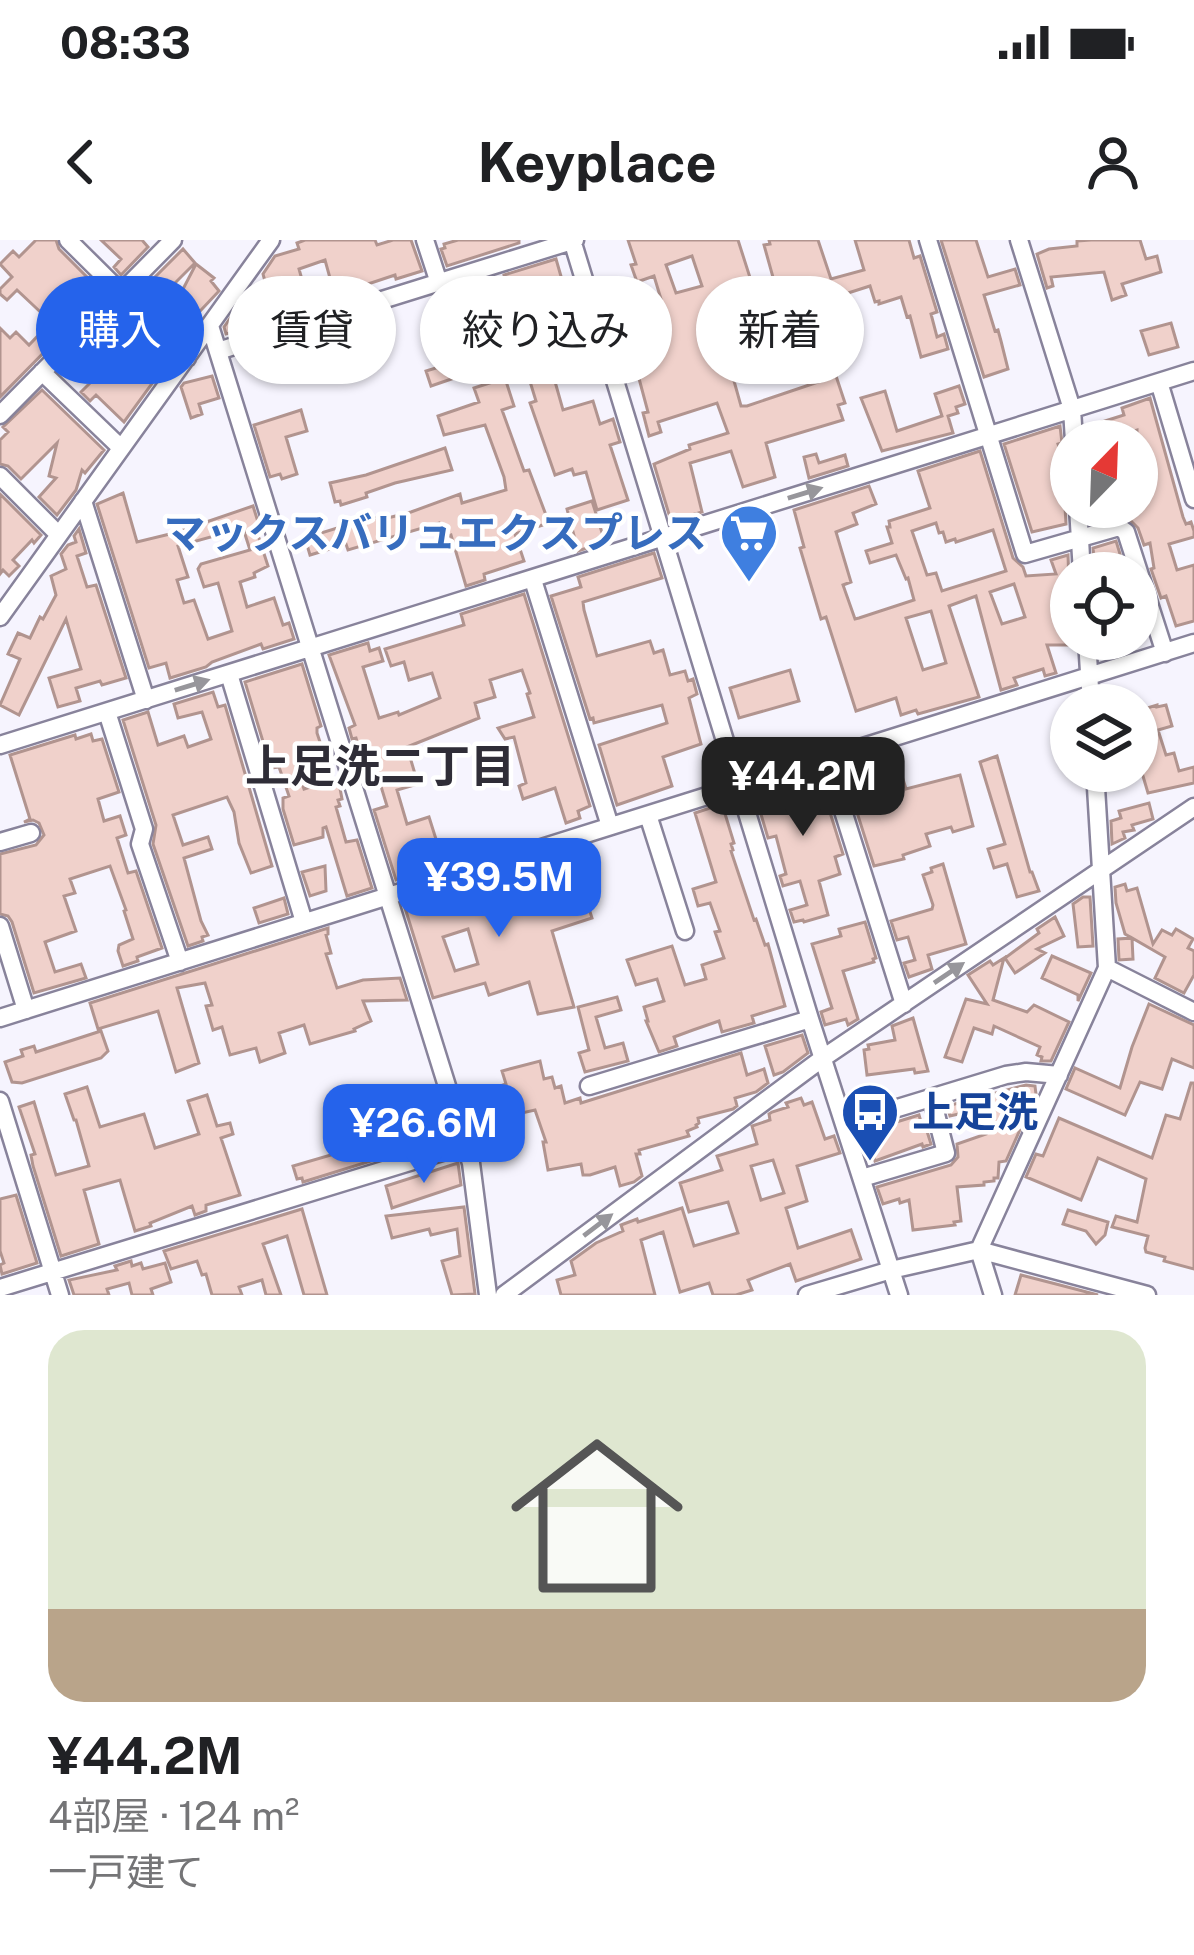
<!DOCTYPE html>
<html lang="ja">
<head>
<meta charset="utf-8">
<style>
  :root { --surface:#fff; --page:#f6f6f6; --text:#202124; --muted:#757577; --accent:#2563eb }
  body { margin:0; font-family:"Public Sans","Noto Sans JP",sans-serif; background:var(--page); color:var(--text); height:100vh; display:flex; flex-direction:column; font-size:45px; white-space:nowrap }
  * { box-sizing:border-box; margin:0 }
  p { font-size:39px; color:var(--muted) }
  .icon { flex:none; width:66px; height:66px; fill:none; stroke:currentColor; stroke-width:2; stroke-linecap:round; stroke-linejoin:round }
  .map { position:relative; height:1055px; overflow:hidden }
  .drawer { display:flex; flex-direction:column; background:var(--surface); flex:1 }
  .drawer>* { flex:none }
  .banner { position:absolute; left:36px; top:36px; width:1122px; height:108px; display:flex; gap:24px }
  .needle { width:78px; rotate:23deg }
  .tools { position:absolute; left:1050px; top:180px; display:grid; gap:24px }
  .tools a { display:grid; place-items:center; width:108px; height:108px; border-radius:50%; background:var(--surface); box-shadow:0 3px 9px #0004; font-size:60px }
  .price { position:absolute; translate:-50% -102px; padding:0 27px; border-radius:24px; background:var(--accent); color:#fff; font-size:39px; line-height:78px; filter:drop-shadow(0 3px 6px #0008) }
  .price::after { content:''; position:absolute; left:50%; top:72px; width:36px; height:27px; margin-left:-18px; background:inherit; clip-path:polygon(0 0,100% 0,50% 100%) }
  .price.selected { background:#222; color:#fff }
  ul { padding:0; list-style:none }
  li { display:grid; align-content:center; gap:24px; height:636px; padding:0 48px }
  li span { display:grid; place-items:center; height:372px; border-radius:36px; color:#555 }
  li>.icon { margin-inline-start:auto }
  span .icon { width:216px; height:216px; fill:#fffc; stroke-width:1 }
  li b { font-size:51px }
  .tag { padding:0 42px; border-radius:54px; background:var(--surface); box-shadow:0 3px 9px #0004; font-size:42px; line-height:108px }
  .tag.selected { background:var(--accent); color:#fff }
  .status { display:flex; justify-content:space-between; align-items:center; height:84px; padding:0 60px; background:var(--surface); direction:ltr }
  .status svg { height:33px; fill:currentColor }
  header { display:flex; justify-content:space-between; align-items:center; height:156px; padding:0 48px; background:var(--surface); font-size:54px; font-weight:700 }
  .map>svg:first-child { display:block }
  .building { fill:#f0d1cb; stroke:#b1948f; stroke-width:3; fill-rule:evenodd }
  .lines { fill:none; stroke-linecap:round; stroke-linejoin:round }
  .street-casing { stroke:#88839b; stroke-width:21 }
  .street { stroke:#fff; stroke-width:16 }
  .oneway { fill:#97969b }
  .labels { text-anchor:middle; stroke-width:9; stroke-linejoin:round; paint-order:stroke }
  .shop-label { font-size:42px; font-weight:bold; fill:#366cbe; stroke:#fff; text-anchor:end }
  .transit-label { font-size:42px; font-weight:bold; fill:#164399; stroke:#fff; text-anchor:start }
  .neighbourhood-label { font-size:45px; font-weight:bold; fill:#2f2d37; stroke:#fff }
</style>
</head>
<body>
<div class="status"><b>08:33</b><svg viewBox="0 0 49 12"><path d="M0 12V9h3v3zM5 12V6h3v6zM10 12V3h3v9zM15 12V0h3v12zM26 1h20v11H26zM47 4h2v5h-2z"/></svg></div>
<header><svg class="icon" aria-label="back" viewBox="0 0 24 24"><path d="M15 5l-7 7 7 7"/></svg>Keyplace<svg class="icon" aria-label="person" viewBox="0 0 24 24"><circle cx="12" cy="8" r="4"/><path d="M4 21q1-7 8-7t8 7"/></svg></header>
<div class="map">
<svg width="1194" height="1055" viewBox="0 0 1194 1055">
  <rect width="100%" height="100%" fill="#f6f4fe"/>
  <path class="building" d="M36,0H56L59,9L103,53L85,71L79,66L58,88L63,93L0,157V88L10,98L16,92L29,105L51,82L17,50L7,60L0,54V49L12,37L0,24L13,11L19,17Z
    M101,0H142L148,7L121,35L114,27L121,19Z
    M305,0H375L377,5L393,0H411L422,31L396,39L395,35L359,47L358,42L333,49L325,20L299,29L306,54L290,58L292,62L271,69L274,80L226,94L224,87L236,70L259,64L254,52L266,45L263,34L275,16L299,9L297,3Z
    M458,0H519V3L447,26L441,9L445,8L444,4Z
    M628,0H738L769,97L788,91L764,5L770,4L769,0H818L831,39L864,30L855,0H909L914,18L920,16L937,72L931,74L937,97L944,94L948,109L921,117L910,76L907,77L901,57L879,64V61L875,62L870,46L848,53L849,56L836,60L837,62L818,68L831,108L734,141L741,166H747L836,136L845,163L838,165L843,180L766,203L775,237L743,247L731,211L690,223L702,272L671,281L654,224L690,209L689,205L728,193L717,163L658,182L661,192L649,196L643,173L648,172L637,131L635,132L618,78L610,80L605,65L630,58L633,68L661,59L654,36L637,42L631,25L636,24ZM692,16L702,46L676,53L666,25Z
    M941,0H976L988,37L1015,29L1020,45L984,55L995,91L998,90L1001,101L1008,129L984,137Z
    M1091,0H1140L1146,19L1157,16L1161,32L1122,44L1126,55L1112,60L1104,32L1051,37L1053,46L1047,48L1037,14L1049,9L1077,6V1Z
    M183,9L195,23L155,63L142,50Z
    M556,19L569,64L497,83L491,61L467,68L469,74L453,79L446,54L481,43L482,48L505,40L504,35Z
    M196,24L214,38L211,41L219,51L186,86L181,84L177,90L167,80Z
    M1171,83L1178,107L1149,115L1141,91Z
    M504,91L509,107L541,97L547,116L574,107L580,123L552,131L563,170L593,161L600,184L613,179L620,202L610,205L628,260L597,270L586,232L574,235L572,229L555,235L530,163L536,161L524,122L494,132L488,112L464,120L459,104Z
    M103,103L120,120L136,104L146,114L154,104L170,119L124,182L96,155L90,161L81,152L90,143L70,123L80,112L89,116Z
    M462,120L466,134L431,146L426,131Z
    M212,136L219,158L199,164L202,174L191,178L181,147L184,143Z
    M505,138L514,166L502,170L524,231L529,230L549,283L515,294L524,321L484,334L485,340L466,346L451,295L444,298L439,283L348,310L346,304L310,315L305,298L353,283L354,286L379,277L380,280L411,272L460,254L462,263L506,250L504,237L485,185L444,195L438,176L479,162L474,148Z
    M959,146L965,164L956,167L958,173L948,176L953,193L882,211L861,158L885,151L897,191L942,176L935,154Z
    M42,150L104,210L85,233L82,230L76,250L57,275L39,257L56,238L49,236L57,203L21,239L8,226L0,224V200L8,192L3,187Z
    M1150,158L1183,277L1186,284L1191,282L1194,291V297L1169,304L1177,330L1194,325V381L1176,386L1166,356L1161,358L1151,329L1154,328L1150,303L1144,305L1138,288L1129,279L1125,267H1137V190L1104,201H1093L1089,186L1124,175L1122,168Z
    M301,170L307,191L286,197L297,234L282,239L280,234L270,237L254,185Z
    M1060,186L1062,203L1058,204L1067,230V241L1071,254L1065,267L1066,284L1032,292L1004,204Z
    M445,208L452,230L395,243L366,253L367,257L341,265L340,261L335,262L330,243L366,235Z
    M980,211L1013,318L1023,327L1026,336L1056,334L1051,320L1068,315L1071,405H1047L1056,433L1045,436L1043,429L1014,438L1017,445L1001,450L976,356L949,366L979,457L918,474L916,470L901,475L896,458L856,471L826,377L821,379L800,308L804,307L794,270L869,246L876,264L853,273L857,284L836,292L851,342L843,345L855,379L859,378L914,360L908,338L906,339L896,315L870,323L866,311L892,303L887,287H890L889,281L930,268L918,231ZM936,283L939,293L943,292L946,302L955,299L956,302L993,290L1006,331L942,351L936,333L927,335L912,291ZM1014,344L1025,377L1002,384L990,352ZM931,371L946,423L923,430L906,378Z
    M816,214L819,223L845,215L848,226L809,238L804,217Z
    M123,253L137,302L174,293L253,266L259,285L255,286L268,326L254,333L255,337L240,342L247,367L274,358L283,385L289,383L294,399L263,409L261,404L212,422L206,427L170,438L166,423L149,428L97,264ZM243,288L250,310L201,324L198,329L204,347L218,343L232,391L208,399L194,360L184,363L177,340L188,337L178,306Z
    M0,254L41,295L34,303L32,300L13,320L19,326L9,336L3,330L0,334Z
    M592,261L605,302L578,311L567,269Z
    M79,289L86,313L77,316L87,347L96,345L126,438L102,445L100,441L76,448L80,461L58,467L49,438L81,429L66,379L19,475L0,465L20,419L8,414L18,393L30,398L40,377L43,379L56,355L51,336L66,329L61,314L68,305L76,302L74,296Z
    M1116,301L1121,317L1106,320L1108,326L1095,329L1093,308Z
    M654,313L662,338L583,362L584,370L597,416L650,401L654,413L663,410L670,435L685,431L688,441L693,439L697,454L689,458L701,504L663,517L672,546L617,565L599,505L667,483L662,465L594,483L593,478L590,479L551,356L581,347L578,337Z
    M524,354L590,566L578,571L580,578L566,583L555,548L523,559L519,546L526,543L514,497L505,499L498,488L534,477L527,454L530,453L522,430L490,440L495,457L475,463L479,478L407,507L418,544L397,550L407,584L429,577L441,615L409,624L413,635L396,640L374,570L387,566L380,543L370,546L356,498L352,499L349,488L355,485L329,415L368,403L370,411L379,408L383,421L363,427L379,478L398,472L399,475L440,458L432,433L409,440L404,422L391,426L385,409L464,385L461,374Z
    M302,424L321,486L317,488V493L324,514L295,523L304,549L338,538L342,559L338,560L340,566L336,567L346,602L357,600L372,648L347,656L326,587L323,588V597L294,605L283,569V558L289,556L279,527L271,528L245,442Z
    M790,430L799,461L739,478L730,448Z
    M213,452L218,467L225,465L272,626L251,633L239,603L234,572L227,557L173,575L183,605L208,597L212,609L184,618L201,681L208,695L202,697L203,701L188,706L153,604L156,585L123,480L148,472L158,505L184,496L188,507L211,499L202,472L178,478L174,464Z
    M1157,465V467L1166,465L1172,486L1158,490L1166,515L1174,513L1179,531L1194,527V543L1148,553L1140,526L1137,527V471Z
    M91,494L93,501L102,499L119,552L98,559L104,581L120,576L126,595L117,598L128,633L136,631L162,708L137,717L138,721L123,726L118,711L119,705L133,699L124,671L126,670L110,626L70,639L75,653L64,656L76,691L45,702L55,732L81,724L86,738L34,753L12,682L8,676L0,674V614L36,605L44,595L39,583L33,580L24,582L30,579L10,515L75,495L76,499Z
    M892,511L895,513L906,549L960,535L973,586L953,592L951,587L926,594L930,606L903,615L904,619L874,626L854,563L857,562L850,538L858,535L855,527L872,521L871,518Z
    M997,516L1030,632H1032L1039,651L1017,657L1007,624L994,628L988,609L1005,604L980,522Z
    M818,534L843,614L835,617L840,634L819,641L828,675L804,682L803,680L794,682L790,670L807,665L800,641L783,646L780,636L786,634L776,596L768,598L755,554Z
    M1149,563L1153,579L1132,585L1134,590L1123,592L1125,598L1112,604L1111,581L1121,578L1119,571Z
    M722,564L734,603L731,604L733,610L731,611L754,680L756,679L765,705L768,704L785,766L752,776L754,783L722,792L719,781L693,790L674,797L677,806L659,812L646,781H648L644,767L664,761L657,739L636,745L627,720L672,706L685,745L706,739L702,725L724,718L715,692L720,691L710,663L698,666L693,649L716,642L695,573Z
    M573,618L592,678L552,691L574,767L538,774L529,742L489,755L485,743L433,758L405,668L455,656L453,649L468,644L473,660L480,658L487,675L521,666L514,641L503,645L500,634L533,624L537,636L532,637L546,673L569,665L556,623ZM468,689L478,724L455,731L443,697Z
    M943,624L966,704L928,715L932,729L909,737L904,723L915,720L908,697L897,700L891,681L932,669L933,665L923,635L932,632L931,628Z
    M325,626L326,651L310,656L302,632Z
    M1125,644L1127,651L1137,648L1153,704L1162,690L1172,695L1176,689L1193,699L1188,708L1194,711V735L1184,753L1155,738L1165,717L1132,698L1133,719L1119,720L1118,699L1132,698L1125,694L1116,663L1115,647Z
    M1083,657H1090L1093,706L1078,707L1073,664Z
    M284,658L288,674L259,683L254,668Z
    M1055,677L1064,696L1037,709L1045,713L1015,733L1005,718L1039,693L1037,689Z
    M865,682L876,718L873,719L874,722L843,731L858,779L848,785L846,779L825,785L821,772L832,768L812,704L841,696L839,689Z
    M328,688V694L326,695L331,713L326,714L337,748L363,740L400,738L407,760L363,761L371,781L354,789L355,791L310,804L304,785L279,793L285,813L260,822L256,808L230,815L222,787L213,790L206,766L212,765L205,743L177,748L199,823L176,832L158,771L98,789L90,763Z
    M1052,716L1091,733L1078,761V755L1042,738Z
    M1004,718L993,760L1027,772L1034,765L1069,782L1051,821H1041L1042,817L1037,815L1040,807L994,786L992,794L974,788L962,822L945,817L966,759L987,764L968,735L990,721L993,725Z
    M617,757L621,770L596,777L605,808L623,803L628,821L585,832L579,813L589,810L578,767Z
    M1149,764L1194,785V828L1172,819L1162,849L1140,842L1125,875L1066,849L1075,828L1120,848L1132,807Z
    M913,778L928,831L915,833L914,829L867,835L864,810L869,809L868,805L895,800L892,786Z
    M101,791L108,811L101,818L22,843L12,842L5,822L23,816L21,810L34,806L36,812Z
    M802,795L808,813L783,832L774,835L765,806Z
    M741,813L747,835L764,829L768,843L756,852L735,858L737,866L733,869L698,878L699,883L696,885L697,887L687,891L689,896L639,910L640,914H636L642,936L634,942L620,946L615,927L590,935H583L581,924L548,930L543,902H546L535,870L522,873L521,866L505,869L500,846L506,844L502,831L540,821L544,839L552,837L555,848L561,846L565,863L580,858L581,863Z
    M1191,843H1194V1029L1164,1021L1165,1017L1146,1012L1145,1008L1148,996L1112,987L1116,976L1137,982L1146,939L1098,918L1081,960L1026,937L1036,914L1043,916L1059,878L1152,918L1166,875L1180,879Z
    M1026,845L1035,846L1036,854L1006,921L999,922L998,938H994V941L984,942V945L957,947L961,981L954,982L955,985L913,990L909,960L900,963L899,959L883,964L877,947L951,925L958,917L957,904L986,894L981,873L965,877L963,873L950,876L947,866Z
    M87,847L100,887L144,874L155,908L199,894L188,861L207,855L217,886L230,883L233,894L221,898L240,955L206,965V971L195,975L192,966L150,983L151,986L135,991L120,940L84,950L99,1004L61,1016L33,926L31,915L35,914L19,867L34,862L56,935L89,926L76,880H74L65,854Z
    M801,858L804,865L812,862L825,899L834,896L840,913L797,926L807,961L786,968L798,1008L851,990L861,1019L796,1041L790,1024L748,1040L752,1050L736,1055H713L709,1043L680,1052L663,992L641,1000L655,1055H561L557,1040L575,1035L571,1021L596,1003L623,991L621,985L637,979L638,982L682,968L694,1006L738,993L728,962L689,972L680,943L722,930L717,916L757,904L752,886L770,880L769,874L772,872L788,867L786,863ZM773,920L784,953L761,960L751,926Z
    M919,875L923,889L926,888L931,904L923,907L922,904L875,921L867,898L863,900L861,893Z
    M365,905H369L374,920L303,942L302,938L297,939L293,926Z
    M458,923L461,945L392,968L386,946Z
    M16,955L37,1023L2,1034L0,1025L4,1023L0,1011V959Z
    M464,967L475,1054L452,1055L442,1021L460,1016L457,989L431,995L429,989L392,998L386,976Z
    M302,969L327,1055H304L287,996L263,1004L281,1055H266L262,1040L239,1047L242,1055H212L206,1034L202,1035L197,1021L171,1029L164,1011Z
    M1068,970L1108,982L1105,995L1096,1004L1086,991L1063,984Z
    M131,1021L132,1026L141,1023L143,1029L165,1023L171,1042L151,1049L153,1055H132L129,1043L107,1049L109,1055H74L69,1040L117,1030L115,1026Z
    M1021,1035L1056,1044L1098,1055H1015Z"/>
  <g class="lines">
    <g class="street-casing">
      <path id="street" d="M68,0L187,118
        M425,0L439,43
        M572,0L810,779L899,1055
        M928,0L1025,314L1119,287L1126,292L1165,413
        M1019,0L1072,169L1074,201
        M210,86L471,923L488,1055
        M218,111L575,0
        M42,132L121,208
        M1159,142L1194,259
        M0,175L173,0
        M0,236L59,295
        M83,261L146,460
        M1078,267L1082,333
        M533,340L610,586
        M0,377L271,0
        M1087,399L1091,465
        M229,434L304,682
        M107,472L144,589L140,604L180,722
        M0,505L1194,131
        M826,517L904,764
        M648,575L685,691
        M0,602L31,593
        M0,686L26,770
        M1107,728L1194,772
        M0,778L1194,403
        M589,846L810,779
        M0,861L60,1055
        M845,884L1006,835L1026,832L1059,835
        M862,938L946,913L932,859
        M0,1048L465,905
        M504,1055L823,818L1194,567
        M807,1055L891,1030L979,1010L1147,1055
        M993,1055L979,1010L1107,728L1095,531"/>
    </g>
    <use href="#street" class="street"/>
  </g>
  <defs><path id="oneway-solid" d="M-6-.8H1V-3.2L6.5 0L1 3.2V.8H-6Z" transform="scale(3)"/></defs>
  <g class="oneway">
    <use href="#oneway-solid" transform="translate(805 253) rotate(-17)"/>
    <use href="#oneway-solid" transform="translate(192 445) rotate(-17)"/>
    <use href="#oneway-solid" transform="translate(949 733) rotate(-34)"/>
    <use href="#oneway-solid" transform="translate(598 985) rotate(-37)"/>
  </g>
  <defs>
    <g id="supermarket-pin" transform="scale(3)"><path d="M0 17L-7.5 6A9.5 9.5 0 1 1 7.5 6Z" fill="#3f7fe0" stroke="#fff"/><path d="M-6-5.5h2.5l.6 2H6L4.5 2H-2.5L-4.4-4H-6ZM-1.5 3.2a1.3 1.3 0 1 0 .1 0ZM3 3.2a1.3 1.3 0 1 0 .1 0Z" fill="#fff"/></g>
    <g id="bus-pin" transform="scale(3)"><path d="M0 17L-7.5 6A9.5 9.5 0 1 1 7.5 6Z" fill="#1a4fb4" stroke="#fff"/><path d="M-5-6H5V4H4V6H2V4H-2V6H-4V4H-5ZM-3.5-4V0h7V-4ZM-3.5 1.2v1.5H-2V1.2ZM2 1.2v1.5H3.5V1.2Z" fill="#fff"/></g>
  </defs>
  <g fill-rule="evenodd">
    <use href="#supermarket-pin" x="749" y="293"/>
    <use href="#bus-pin" x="870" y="872"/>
  </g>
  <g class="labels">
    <g class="shop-label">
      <text x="707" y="308">マックスバリュエクスプレス</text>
    </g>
    <g class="transit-label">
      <text x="912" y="887">上足洗</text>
    </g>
    <g class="neighbourhood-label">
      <text x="380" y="542">上足洗二丁目</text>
    </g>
  </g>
</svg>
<div class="tools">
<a><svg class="needle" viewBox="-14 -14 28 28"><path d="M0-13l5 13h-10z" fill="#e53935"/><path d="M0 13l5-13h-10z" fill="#757577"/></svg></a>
<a><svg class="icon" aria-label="locate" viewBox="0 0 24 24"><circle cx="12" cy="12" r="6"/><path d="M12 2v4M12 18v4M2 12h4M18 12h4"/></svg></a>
<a><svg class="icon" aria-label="layers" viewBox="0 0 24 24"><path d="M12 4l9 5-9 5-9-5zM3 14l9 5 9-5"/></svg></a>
</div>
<b class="price selected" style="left:803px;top:599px">¥44.2M</b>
<b class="price" style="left:499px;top:700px">¥39.5M</b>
<b class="price" style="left:424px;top:946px">¥26.6M</b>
<div class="banner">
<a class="tag selected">購入</a>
<a class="tag">賃貸</a>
<a class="tag">絞り込み</a>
<a class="tag">新着</a>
</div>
</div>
<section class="drawer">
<ul>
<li><span style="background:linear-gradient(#dfe7d0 75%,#b9a48a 0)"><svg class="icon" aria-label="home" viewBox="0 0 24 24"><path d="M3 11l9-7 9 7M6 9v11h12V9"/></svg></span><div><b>¥44.2M</b><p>4部屋 · 124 m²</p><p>一戸建て</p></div></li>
</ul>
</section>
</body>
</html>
